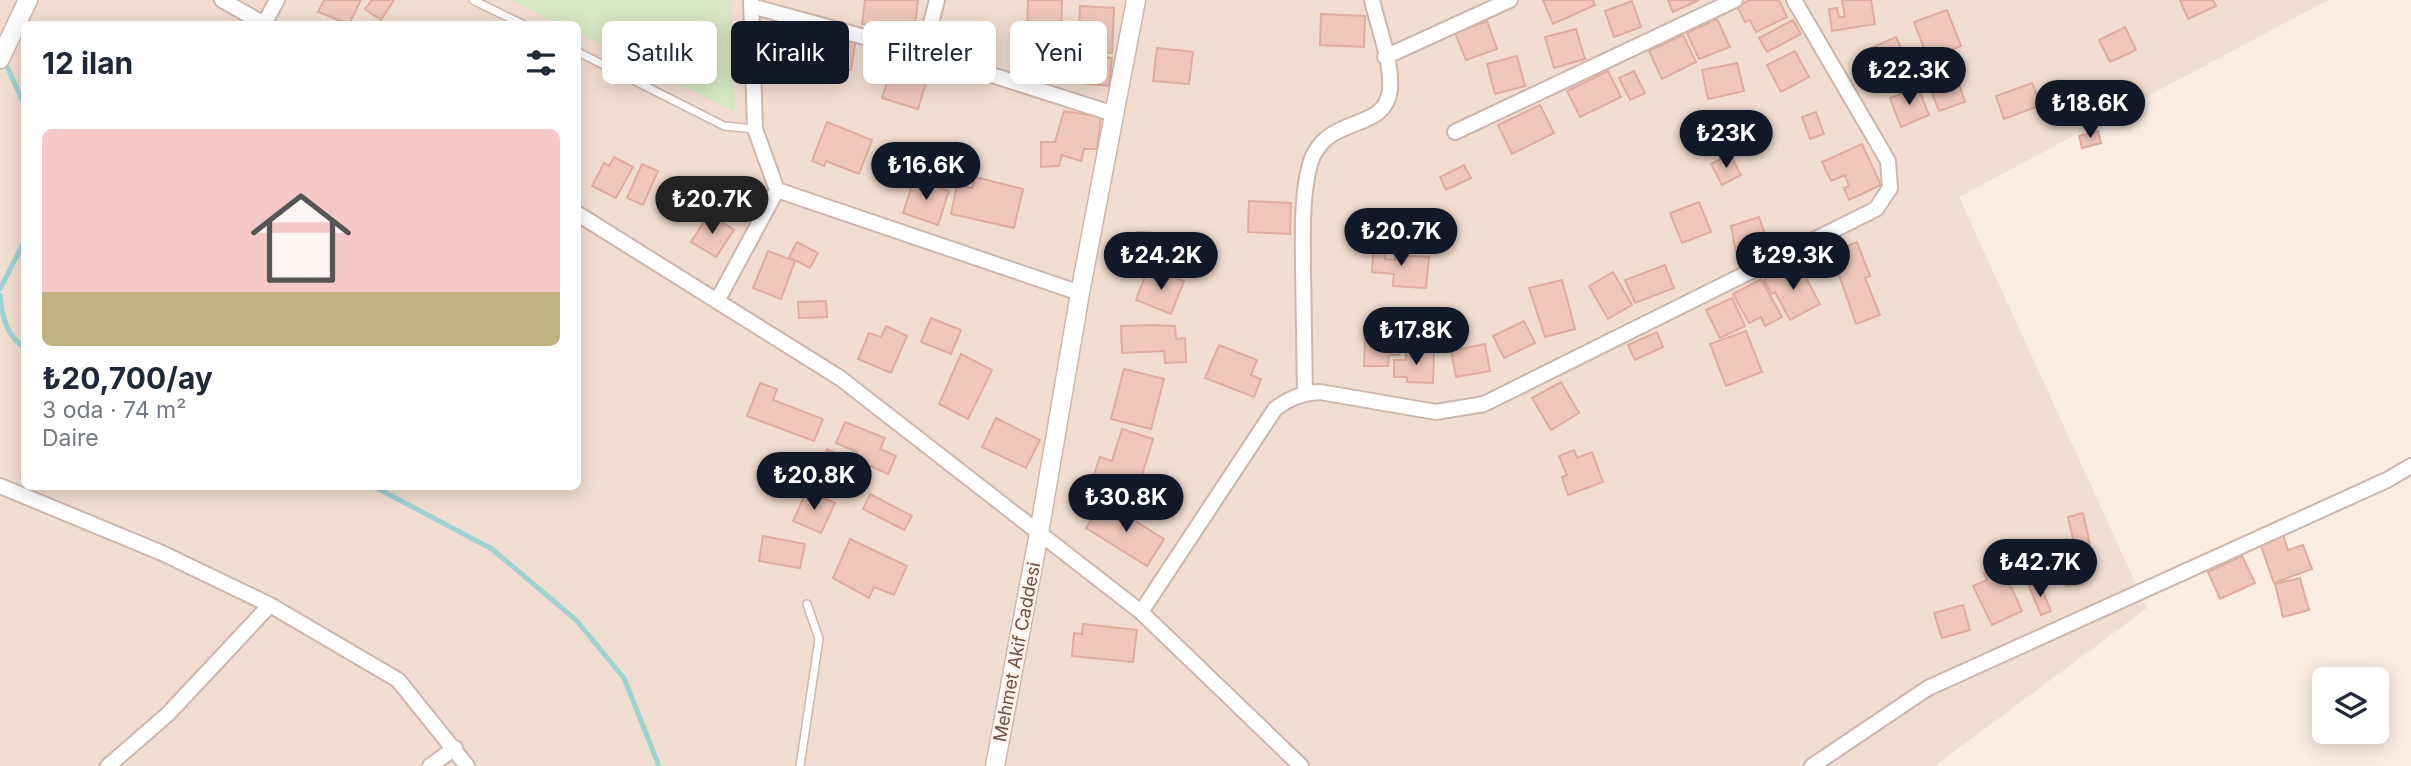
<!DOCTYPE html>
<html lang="tr">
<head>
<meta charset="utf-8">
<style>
  :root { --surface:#fff; --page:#f6f6f7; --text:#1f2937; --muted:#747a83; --line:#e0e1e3; --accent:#111827 }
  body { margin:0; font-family:Inter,sans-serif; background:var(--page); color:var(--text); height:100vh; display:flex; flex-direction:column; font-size:26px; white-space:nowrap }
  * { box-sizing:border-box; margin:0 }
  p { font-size:23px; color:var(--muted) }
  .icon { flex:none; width:38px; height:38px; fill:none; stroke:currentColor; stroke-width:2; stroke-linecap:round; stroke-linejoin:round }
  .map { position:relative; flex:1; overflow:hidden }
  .panel { position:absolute; left:21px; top:21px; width:560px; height:469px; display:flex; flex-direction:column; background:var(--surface); border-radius:10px; box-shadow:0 4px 18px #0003 }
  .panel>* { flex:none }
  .banner { position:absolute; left:602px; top:21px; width:665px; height:63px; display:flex; gap:14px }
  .buttons { position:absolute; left:2312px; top:667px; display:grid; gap:14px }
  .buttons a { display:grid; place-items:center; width:77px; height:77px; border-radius:10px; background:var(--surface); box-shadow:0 4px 18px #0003; font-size:35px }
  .price { position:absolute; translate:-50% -60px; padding:0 16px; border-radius:24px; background:var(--accent); color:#fff; font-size:23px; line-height:46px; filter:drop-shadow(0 2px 4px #0008) }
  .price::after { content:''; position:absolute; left:50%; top:42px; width:21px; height:16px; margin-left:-10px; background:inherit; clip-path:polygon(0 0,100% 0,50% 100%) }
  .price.selected { background:#222; color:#fff }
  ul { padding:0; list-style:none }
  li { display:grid; align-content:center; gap:14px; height:371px; padding:0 21px }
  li+li { border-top:2px solid var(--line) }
  li span { display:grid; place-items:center; height:217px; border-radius:10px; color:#555 }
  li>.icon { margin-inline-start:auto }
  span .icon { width:126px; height:126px; fill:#fffc; stroke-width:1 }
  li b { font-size:30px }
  h2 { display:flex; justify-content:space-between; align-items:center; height:84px; padding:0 21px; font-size:30px }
  .tag { padding:0 24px; border-radius:10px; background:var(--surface); box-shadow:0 4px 18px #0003; font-size:24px; line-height:63px }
  .tag.selected { background:var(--accent); color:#fff }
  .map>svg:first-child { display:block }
  .residential { fill:#f2ded1; fill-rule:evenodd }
  .green { fill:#d6e7c1 }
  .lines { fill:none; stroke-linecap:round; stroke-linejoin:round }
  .stream { stroke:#9ed3d4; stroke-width:5 }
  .building { fill:#efc8bb; stroke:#e0ac9c; stroke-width:2 }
  .service-casing { stroke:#cdb6ac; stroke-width:10 }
  .minor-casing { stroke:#cdb6ac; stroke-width:18 }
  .tertiary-casing { stroke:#cdb6ac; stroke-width:21 }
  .service { stroke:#fff; stroke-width:7 }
  .minor { stroke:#fff; stroke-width:14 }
  .tertiary { stroke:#fff; stroke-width:18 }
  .labels { text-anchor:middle; stroke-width:5; stroke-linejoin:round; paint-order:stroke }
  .street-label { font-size:18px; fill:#70524a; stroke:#fef2e7 }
</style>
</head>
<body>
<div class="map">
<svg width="2411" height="766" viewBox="0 0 2411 766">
  <rect width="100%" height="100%" fill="#fbede2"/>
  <path class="residential" d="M0,0H2328L1959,197L2147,608L1935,766H0ZM24,24H578V486H24Z"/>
  <path class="green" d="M510,0H731L735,112L578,33V24H559Z"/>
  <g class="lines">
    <path class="stream" d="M4,60L24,104
      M0,289L24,242
      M0,295C2,315 6,336 24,347
      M373,486L492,549L576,620L624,678L659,766"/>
  </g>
  <path class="building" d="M324,0H361L349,24L318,12Z
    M372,0H394L381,20L365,9Z
    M865,0H918L914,31L862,24Z
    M1028,0H1062L1061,30L1027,28Z
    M1543,0H1593L1595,5L1553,24Z
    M1668,0H1699L1673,12Z
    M1750,0H1779L1787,17L1756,32L1750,20L1745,22L1737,6Z
    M1842,0H1871L1875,24L1832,31L1829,9L1837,8L1839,17H1845Z
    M2180,0H2213L2216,6L2188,19Z
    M1632,1L1641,27L1614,37L1605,11Z
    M1080,6L1114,8L1112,53L1078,51Z
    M1947,10L1961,46L1928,59L1914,22Z
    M1321,14L1365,16L1364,47L1320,45Z
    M1717,19L1730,47L1699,59L1687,33Z
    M1793,20L1801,34L1767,52L1759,38Z
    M1487,21L1497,49L1466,60L1455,33Z
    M797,24L856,38L851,70L820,65L821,58L780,51L783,35L795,37Z
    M2125,27L2136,50L2110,62L2099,40Z
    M1576,29L1585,59L1554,68L1545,37Z
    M1683,35L1696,62L1662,79L1649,51Z
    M1896,37L1909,65L1875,80L1862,52Z
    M1157,48L1193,52L1189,84L1153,81Z
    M1045,49L1070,52L1068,80L1043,77Z
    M1795,51L1809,77L1781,92L1767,65Z
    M1082,55L1112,58L1109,86L1079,83Z
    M1517,56L1525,86L1495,94L1487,64Z
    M893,63L929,74L918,109L882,98Z
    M1737,63L1744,91L1708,99L1702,70Z
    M1954,70L1965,102L1939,111L1927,80Z
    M1608,71L1621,97L1580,117L1567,91Z
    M1634,71L1645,93L1630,100L1619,78Z
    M2032,83L2041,105L2004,119L1996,96Z
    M1918,87L1929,115L1901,127L1890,98Z
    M1540,105L1554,133L1512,154L1498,125Z
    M1064,111L1101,117L1097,149H1084L1081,161L1062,155L1059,166L1041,167V142H1055Z
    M1816,112L1824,134L1810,139L1802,117Z
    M827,122L872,140L859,174L826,161L824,166L812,161Z
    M2098,131L2101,143L2082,148L2079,136Z
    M1862,144L1881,185L1849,200L1844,188L1849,186L1845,175L1831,181L1822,162Z
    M1730,154L1741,175L1722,185L1711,164Z
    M614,157L633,167L616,198L592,186L604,163L609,166Z
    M642,164L658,171L643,205L627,198Z
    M1464,165L1471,178L1446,190L1440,177Z
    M975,177L1023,189L1014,228L951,214L957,185L972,188Z
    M914,179L949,191L938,225L903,213Z
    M719,199L733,204L726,221L712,215Z
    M1249,201L1291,203L1290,234L1248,232Z
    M1699,202L1711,232L1682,243L1670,213Z
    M709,214L734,230L716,257L691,242Z
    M1759,217L1768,243L1736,253L1731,226Z
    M1137,232L1184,235L1182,267L1135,264Z
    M1374,241L1386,242L1385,259L1395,260V255L1429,257L1426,288L1393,286L1394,274L1372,272Z
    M797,242L818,253L810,268L789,257Z
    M1857,242L1870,276L1865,278L1880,315L1856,324L1831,252Z
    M768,251L795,261L781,299L753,288Z
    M1665,265L1674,288L1635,303L1625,280Z
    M1790,266L1796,278L1804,274L1820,304L1790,320L1775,292L1772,294L1764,280Z
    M1162,272L1184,281L1171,314L1136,300L1146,274L1159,280Z
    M1613,272L1632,305L1608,319L1589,286Z
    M1761,279L1782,317L1765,326L1761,317L1749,323L1733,294Z
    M1562,280L1575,329L1545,337L1529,288Z
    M1732,298L1745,326L1720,338L1706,310Z
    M826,301L827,317L799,318L798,302Z
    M931,318L961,330L951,354L921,342Z
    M1524,321L1535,343L1504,358L1493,336Z
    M1153,325L1175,326L1176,339L1185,338L1186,362L1165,363L1164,351L1122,353L1121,326Z
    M886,326L907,336L891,373L858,359L869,333L881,337Z
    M1378,331H1400L1399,355H1389L1388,366H1364L1365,333Z
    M1746,331L1762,372L1726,386L1710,344Z
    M1657,332L1663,347L1635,360L1628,345Z
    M1485,344L1490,371L1456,377L1451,351Z
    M1219,345L1257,360L1251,375L1261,379L1254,397L1205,378Z
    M1406,350L1434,352L1433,383L1407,382V377H1394V360H1406Z
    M961,354L992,370L968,419L939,404Z
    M1124,369L1164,379L1151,429L1111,419Z
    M1561,382L1579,413L1551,430L1532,398Z
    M760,383L777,389L773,400L823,419L814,441L747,416Z
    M996,418L1040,440L1026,468L982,447Z
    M845,422L885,438L880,449L896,456L888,474L854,459L857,452L836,443Z
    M1122,429L1153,439L1140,482L1129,479L1126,487L1093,477L1100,457L1112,461Z
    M827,449L857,463L847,485L817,471Z
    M1574,450L1577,458L1592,452L1603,482L1568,495L1562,477L1567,475L1559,456Z
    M807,490L835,503L821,533L793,521Z
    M870,494L912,516L904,530L863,509Z
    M1108,504L1164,539L1147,566L1086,528L1096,513L1101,515Z
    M2083,513L2090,545L2075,548L2068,517Z
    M2283,535L2288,550L2303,545L2312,569L2274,583L2260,543Z
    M763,536L805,544L800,568L759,561Z
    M850,539L907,566L894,595L874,587L869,598L833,578Z
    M2067,539L2073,558L2044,567L2040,554L2052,551L2050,544Z
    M2242,556L2255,583L2220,599L2208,572Z
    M2078,563L2081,584L2066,586L2065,580L2045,582L2043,568Z
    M2001,565L2022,611L1992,625L1973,586L1987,580L1984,573Z
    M2300,578L2309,610L2283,617L2275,584Z
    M2039,582L2051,611L2041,615L2029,586Z
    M1963,605L1970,630L1942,638L1934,613Z
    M1083,624L1137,630L1133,662L1072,656L1074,633L1082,634Z"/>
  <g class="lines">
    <g class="service-casing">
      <path id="service" d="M473,0L522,24
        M578,52L724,126L755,129
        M800,766L819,639L807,604"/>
    </g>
    <g class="minor-casing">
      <path id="minor" d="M222,0L264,24
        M751,0L755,129L777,190
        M751,6L923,53L1114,114
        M264,24L277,0
        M923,53L937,0
        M1385,57L1510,0
        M1455,132L1735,0
        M578,214L840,378L1141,612L1301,766
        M717,301L777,190L1080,293
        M1305,393C1304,352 1304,311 1303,270C1303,235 1301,198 1310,164C1326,112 1386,134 1390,89C1392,61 1378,27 1372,0
        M0,486L162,553L270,605L398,680L467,766
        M1141,612L1275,409C1289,398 1302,393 1320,392L1436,412L1484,404L1876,209L1890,188L1888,161L1794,0
        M108,766L168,714L270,605
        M430,766L455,748
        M1812,766L1928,688L2387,480L2411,466"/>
    </g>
    <g class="tertiary-casing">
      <path id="tertiary" d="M0,59L28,0
        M995,766L1039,533L1080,293L1136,0"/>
    </g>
    <use href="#service" class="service"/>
    <use href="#minor" class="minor"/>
    <use href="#tertiary" class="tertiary"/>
  </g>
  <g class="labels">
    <g class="street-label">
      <text transform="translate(1017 652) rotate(-79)" y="6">Mehmet Akif Caddesi</text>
    </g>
  </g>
</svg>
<div class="buttons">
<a><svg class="icon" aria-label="layers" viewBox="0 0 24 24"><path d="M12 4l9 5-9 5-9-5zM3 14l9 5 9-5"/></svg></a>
</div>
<b class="price" style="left:1909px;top:107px">₺22.3K</b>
<b class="price" style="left:2090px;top:140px">₺18.6K</b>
<b class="price" style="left:1726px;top:170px">₺23K</b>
<b class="price" style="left:926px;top:202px">₺16.6K</b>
<b class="price selected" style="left:712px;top:236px">₺20.7K</b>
<b class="price" style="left:1401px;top:268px">₺20.7K</b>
<b class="price" style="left:1161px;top:292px">₺24.2K</b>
<b class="price" style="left:1793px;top:292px">₺29.3K</b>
<b class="price" style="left:1416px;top:367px">₺17.8K</b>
<b class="price" style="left:814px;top:512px">₺20.8K</b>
<b class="price" style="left:1126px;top:534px">₺30.8K</b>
<b class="price" style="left:2040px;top:599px">₺42.7K</b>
<div class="banner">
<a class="tag">Satılık</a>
<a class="tag selected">Kiralık</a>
<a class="tag">Filtreler</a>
<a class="tag">Yeni</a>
</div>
<section class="panel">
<h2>12 ilan<svg class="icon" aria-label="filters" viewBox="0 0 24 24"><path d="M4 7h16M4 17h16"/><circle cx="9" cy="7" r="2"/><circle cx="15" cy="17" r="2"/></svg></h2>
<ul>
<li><span style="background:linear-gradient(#f6c9c9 75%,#c2b280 0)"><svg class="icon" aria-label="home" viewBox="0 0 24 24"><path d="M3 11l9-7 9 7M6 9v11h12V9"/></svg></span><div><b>₺20,700/ay</b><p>3 oda · 74 m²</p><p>Daire</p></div></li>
</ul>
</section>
</div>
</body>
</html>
